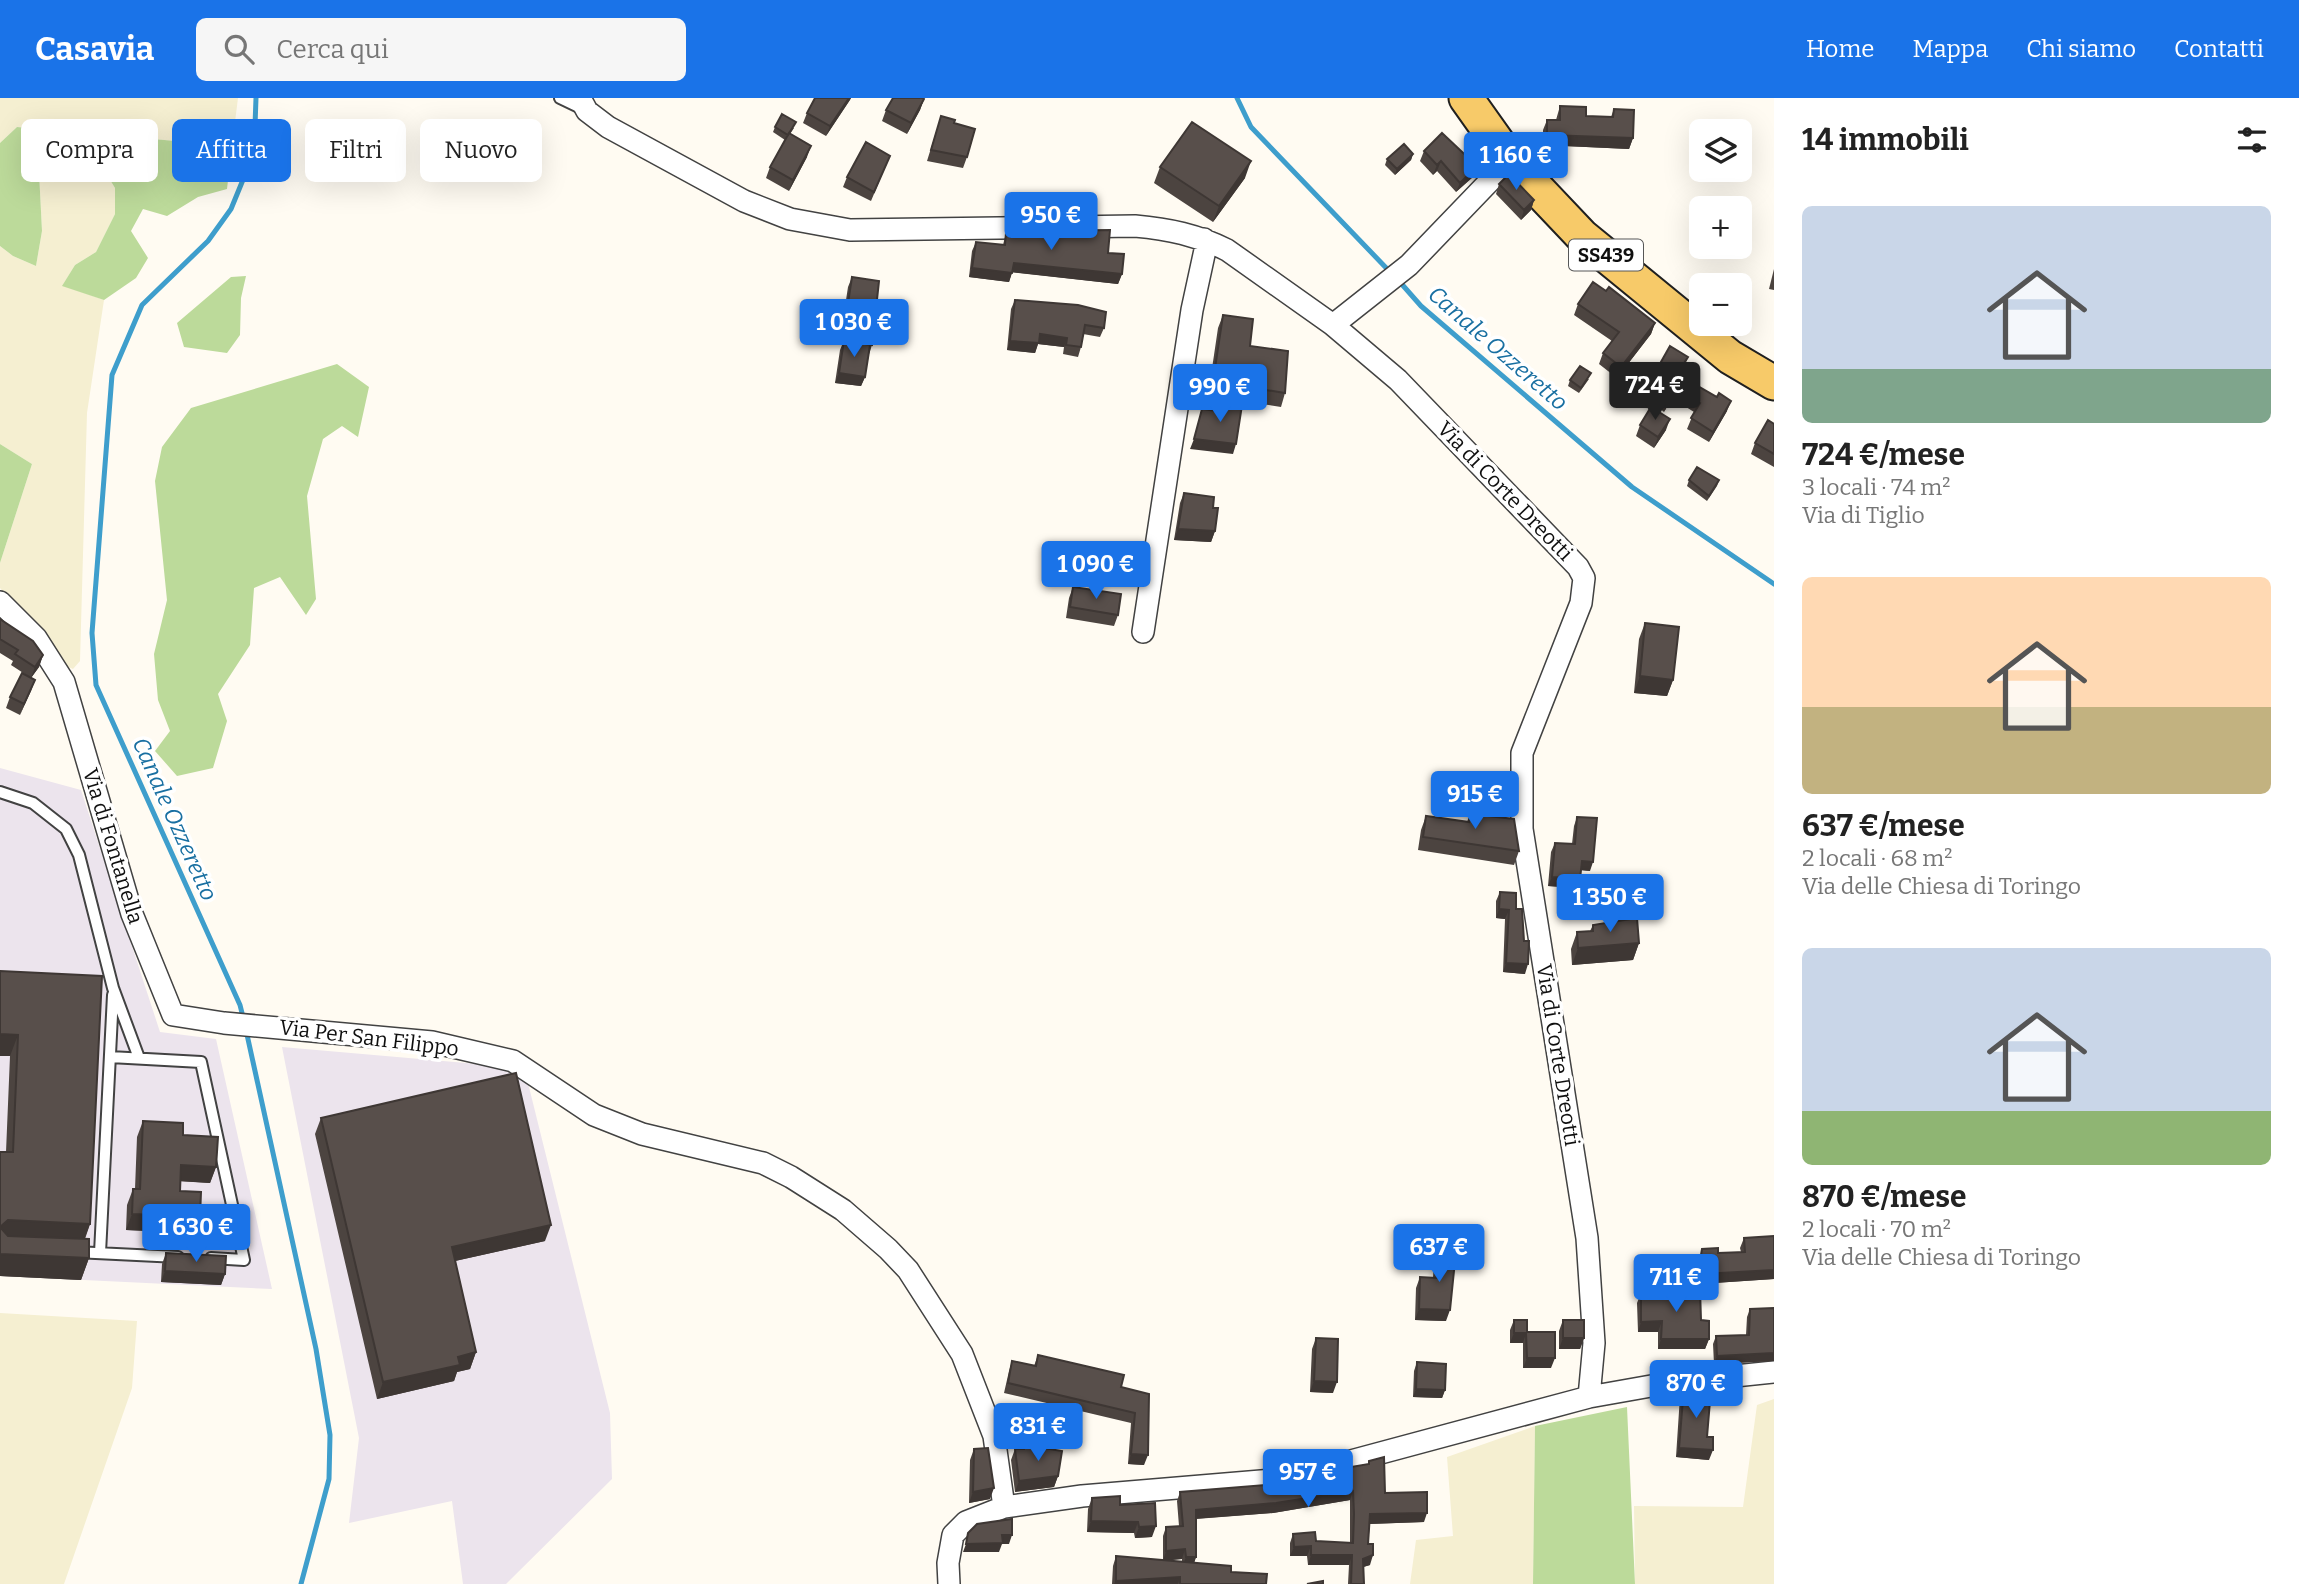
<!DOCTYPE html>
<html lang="it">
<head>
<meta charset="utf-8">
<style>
  :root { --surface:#fff; --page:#f6f6f6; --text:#222; --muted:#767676; --accent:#1a73e8 }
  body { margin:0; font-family:Bitter,serif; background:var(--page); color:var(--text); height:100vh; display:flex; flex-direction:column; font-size:26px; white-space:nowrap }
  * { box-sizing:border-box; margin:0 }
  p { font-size:23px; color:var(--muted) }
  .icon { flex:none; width:38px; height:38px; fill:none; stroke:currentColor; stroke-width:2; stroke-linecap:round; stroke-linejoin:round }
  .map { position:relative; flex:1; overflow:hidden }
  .details { display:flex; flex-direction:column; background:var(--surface); width:525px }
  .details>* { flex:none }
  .hud { position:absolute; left:21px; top:21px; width:665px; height:63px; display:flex; gap:14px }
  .tools { position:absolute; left:1689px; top:21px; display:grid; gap:14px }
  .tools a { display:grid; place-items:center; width:63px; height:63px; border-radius:10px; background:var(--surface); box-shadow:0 7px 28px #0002; font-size:35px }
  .price { position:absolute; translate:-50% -60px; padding:0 16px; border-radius:7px; background:var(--accent); color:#fff; font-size:23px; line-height:46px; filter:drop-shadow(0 2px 4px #0008) }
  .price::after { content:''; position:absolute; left:50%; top:42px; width:21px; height:16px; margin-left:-10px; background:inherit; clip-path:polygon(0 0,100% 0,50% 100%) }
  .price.on { background:#222; color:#fff }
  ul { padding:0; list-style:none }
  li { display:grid; align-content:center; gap:14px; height:371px; padding:0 28px }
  li span { display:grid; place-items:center; height:217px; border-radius:10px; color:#555 }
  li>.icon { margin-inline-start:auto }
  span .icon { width:126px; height:126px; fill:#fffc; stroke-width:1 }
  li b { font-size:30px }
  h2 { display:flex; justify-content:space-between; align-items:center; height:84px; padding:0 28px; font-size:30px }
  .chip { padding:0 24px; border-radius:10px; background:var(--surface); box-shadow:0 7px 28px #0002; font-size:24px; line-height:63px }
  .chip.on { background:var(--accent); color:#fff }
  header { display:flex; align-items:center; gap:42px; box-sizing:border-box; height:98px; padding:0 35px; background:var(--accent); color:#fff }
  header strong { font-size:33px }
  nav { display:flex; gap:38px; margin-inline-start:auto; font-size:24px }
  .search { width:490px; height:63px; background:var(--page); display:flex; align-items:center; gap:18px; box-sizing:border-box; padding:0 24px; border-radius:10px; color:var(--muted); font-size:26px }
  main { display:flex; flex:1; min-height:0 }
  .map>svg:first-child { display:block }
  .industrial { fill:#ece4ed }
  .farmland { fill:#f5efd1 }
  .forest { fill:#bcda9a }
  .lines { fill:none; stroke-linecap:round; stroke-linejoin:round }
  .stream { stroke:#3e9ecc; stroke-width:5 }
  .service-casing { stroke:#424242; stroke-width:14 }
  .minor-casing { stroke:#424242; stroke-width:24 }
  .primary-casing { stroke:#202020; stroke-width:37 }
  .service { stroke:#fff; stroke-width:10 }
  .minor { stroke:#fff; stroke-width:21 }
  .primary { stroke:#f7ca69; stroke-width:33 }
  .wall { fill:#4c4440; fill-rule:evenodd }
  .shaded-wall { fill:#3e3734 }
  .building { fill:#584f4b; stroke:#3e3734; stroke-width:2 }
  .labels { text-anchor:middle; stroke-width:7; stroke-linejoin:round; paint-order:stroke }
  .shield { fill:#fff; stroke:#575757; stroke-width:2 }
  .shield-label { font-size:19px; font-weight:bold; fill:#0f0f0f }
  .street-label { font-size:21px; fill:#0f0f0f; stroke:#fff }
  .water-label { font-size:23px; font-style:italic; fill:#186fa1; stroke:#fff }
</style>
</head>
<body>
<header>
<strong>Casavia</strong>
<div class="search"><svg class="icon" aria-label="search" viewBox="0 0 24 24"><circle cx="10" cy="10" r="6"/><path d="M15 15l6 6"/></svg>Cerca qui</div>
<nav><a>Home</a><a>Mappa</a><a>Chi siamo</a><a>Contatti</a></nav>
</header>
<main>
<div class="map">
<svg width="1774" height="1486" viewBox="0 0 1774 1486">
  <rect width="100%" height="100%" fill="#fffbf2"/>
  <path class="industrial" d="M0,670L81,692L160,934L216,941L272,1191L0,1178Z
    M282,949L489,967L527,981L610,1315L612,1381L506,1486H463L452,1403L349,1425L359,1340Z"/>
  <path class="farmland" d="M0,0H238L232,48L17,29L0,45Z
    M104,72L115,90V116L96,154L75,167L63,187L104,202L87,315L80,563L73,571L66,568L0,490V465L32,366L0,346V148L13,158L36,168L42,133L39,74Z
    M0,1215L137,1223L132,1290L64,1486H0Z
    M1774,1301V1486H1635L1634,1408L1743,1409L1757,1307Z
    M1535,1328L1533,1486H1410L1416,1442L1453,1438L1447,1359Z"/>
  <path class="forest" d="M17,29L232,48L227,91L198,99L167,118L143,111L131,133L148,160L136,180L104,202L62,188L75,167L96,154L115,116V90L104,72L39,74L42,133L36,168L13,158L0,148V45Z
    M246,178L241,200L240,237L227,255L184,249L177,225L231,179Z
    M337,266L369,289L358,339L342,328L323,341L307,398L316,501L306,517L280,479L254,490L250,547L218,596L227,623L213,670L177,678L155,653L170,633L158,602L154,556L167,502L155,383L162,349L191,310Z
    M0,346L32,366L0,465Z
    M1627,1309L1635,1486H1533L1535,1328Z"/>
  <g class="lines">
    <path class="stream" d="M1237,0L1251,29L1392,176
      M1399,183L1421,208L1632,389L1774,486
      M244,923L240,907L96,587L92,535L112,277L142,207L208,143L231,111L254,55L256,0
      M246,932L316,1251L330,1337L329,1381L301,1486"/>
    <g class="service-casing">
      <path id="service" d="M560,0L585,12
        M0,694L33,705L66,731L79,757L113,890L139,960
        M110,959L201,964L244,1162L211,1160
        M75,1154L178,1159
        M100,1155L113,897"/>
    </g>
    <g class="minor-casing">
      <path id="minor" d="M580,0L587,13L608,29L744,103L790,121L850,132L1135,128C1169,131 1197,137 1227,152L1333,227L1398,282L1578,469L1584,480L1581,505L1522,655V731L1587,1140L1594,1245L1589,1299
        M1333,227L1409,167L1510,62
        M0,504L36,540L64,584L132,816L173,917L224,925L432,944L513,963L594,1017L642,1036L763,1065L791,1079L843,1112L888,1151L908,1172L962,1256L994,1338L1004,1409
        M1143,534L1192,212L1205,152L1204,141
        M949,1486L948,1465L953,1437L966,1424L1004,1409L1082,1398L1284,1381L1589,1299L1668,1285L1774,1274"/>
    </g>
    <g class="primary-casing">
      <path id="primary" d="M1466,0L1510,62L1582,138L1730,259L1774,285"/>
    </g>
    <use href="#service" class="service"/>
    <use href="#minor" class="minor"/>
    <use href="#primary" class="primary"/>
  </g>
  <path class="wall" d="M815,0H851L826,38L803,25L807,15Z
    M924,1L920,12L907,36L882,23L886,12Z
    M1560,8L1586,18L1611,19L1614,11L1633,40L1629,51L1543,47V32L1547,22H1556Z
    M941,18L954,25L967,59L963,70L927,63Z
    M775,29L794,30L790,36L807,59L789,93L766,80L770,69L785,42L773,34Z
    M1424,53L1474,78L1456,94L1437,73L1433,77L1420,63Z
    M1413,56L1411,62L1395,77L1385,67L1387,61Z
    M890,58L871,103L843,89L847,79Z
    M1160,69L1245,80L1213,124L1154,85Z
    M1499,86L1534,102L1531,112L1521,122L1496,96Z
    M1016,133L1108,155L1122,176L1118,186L1012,174L1009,184L969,179L972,153L976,144L1003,147L1006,135L1015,136Z
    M1774,171V192L1769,191Z
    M852,179L879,183L872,247L869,256L865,279L861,288L835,285L840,252L844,242L856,244L860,217L844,215L848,189Z
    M1015,202L1104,230L1100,239L1083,236L1081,249L1078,259L1063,256L1064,249L1038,246L1035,255L1007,252L1011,211Z
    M1578,206L1655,225L1651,236L1617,280L1599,266L1603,255L1612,243L1574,217Z
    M1223,217L1250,248L1285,295L1281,309L1255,305L1257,291L1210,284L1218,230Z
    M1684,269L1679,277L1727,313L1709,344L1687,331L1694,314L1672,300L1664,314L1644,297L1648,287Z
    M1589,281L1579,295L1568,288L1570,282Z
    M1774,326V369L1751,356L1755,345Z
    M1640,327L1666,332L1654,350L1636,338Z
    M1689,382H1719L1717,388L1707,403L1687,388Z
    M1184,395L1213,410L1215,433L1211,444L1174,442L1180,405Z
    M1073,489L1118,517L1114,528L1066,520L1069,500Z
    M0,521L43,557L39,569L31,580L11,567L13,563L0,555Z
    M1645,525L1673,582L1667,598L1634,595L1639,541Z
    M35,582L20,617L6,610L10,599Z
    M1470,716L1519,753L1514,767L1418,752L1421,732L1426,718L1467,724Z
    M1577,719L1590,773L1581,772L1577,790L1548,788L1551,754L1555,745L1572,746L1574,728Z
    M1500,794L1516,811L1525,876L1503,874L1505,821L1496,820V803Z
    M1593,827L1639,845L1633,862L1572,867L1571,851L1577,834L1590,833Z
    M0,873L90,1126L85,1141L89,1160L81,1182L0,1178V1054H6L10,958H0Z
    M321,1020L545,1143L455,1163L476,1254L470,1271L457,1274L454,1283L377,1301L315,1036Z
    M143,1023L183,1037L216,1069L210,1085L181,1083L180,1093L194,1135L126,1132L127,1107L133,1091H135L137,1039Z
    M1774,1138V1181L1699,1186L1698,1167L1702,1151L1718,1155L1741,1154L1740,1150L1744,1140Z
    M1438,1152L1446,1223L1415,1222L1416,1190L1420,1179L1433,1180L1434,1163Z
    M166,1155L225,1176L221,1187L161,1184L162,1166Z
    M1641,1195L1709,1241L1705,1251H1658V1234H1638L1637,1205Z
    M1774,1210V1263L1714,1266L1713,1246L1716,1238L1746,1237L1747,1219L1750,1211Z
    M1514,1222L1527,1234L1551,1270H1523V1245H1510V1232Z
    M1563,1222L1584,1240L1580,1251H1559V1233Z
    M1316,1240L1333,1295L1310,1294L1312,1251Z
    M1038,1257L1121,1289L1149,1296L1144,1367L1128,1366L1131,1325L1004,1295L1009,1273L1012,1263L1034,1268Z
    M1417,1264L1445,1292L1442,1300L1413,1299L1414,1273Z
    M1684,1289L1707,1339L1709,1362L1676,1359L1680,1298Z
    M1025,1347L1058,1378L1054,1389L1015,1394L1011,1362L1015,1351H1023Z
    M974,1351L990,1401L969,1405L970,1362Z
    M1369,1363L1385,1395L1424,1424L1370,1426L1368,1446L1370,1467L1363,1469L1364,1486H1348L1349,1467H1308L1307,1458H1290V1445L1293,1436L1316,1443L1350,1445V1402L1273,1415L1196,1421V1459L1194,1465L1231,1474L1266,1486H1112L1113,1468L1116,1458L1163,1462V1438L1166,1429L1179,1428L1177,1403L1180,1394L1289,1385L1337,1377L1339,1371L1368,1366ZM1182,1461V1464L1166,1462Z
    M1092,1400L1120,1407L1152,1439L1135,1440L1134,1435L1087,1434L1088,1411Z"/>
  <path class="shaded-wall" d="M849,0H851L850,2L826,38L830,28Z
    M924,1L920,12L907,36L911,25Z
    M1547,37L1633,40L1629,51L1543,47Z
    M811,48L807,59L789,93L793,82Z
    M1413,56L1411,62L1395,77L1397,71Z
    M1251,63L1245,80L1213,124L1219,108Z
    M1441,63L1437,73L1433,77L1437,67Z
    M1477,68L1474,78L1456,94L1460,85Z
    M1534,102L1531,112L1521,122L1524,112Z
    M1014,165L1122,176L1118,186L1010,174Z
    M972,170L1012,175L1009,184L969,179Z
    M1655,225L1651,236L1617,280L1621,269Z
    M1040,236L1067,240L1064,249L1038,246L1035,255L1007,252L1010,243Z
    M1688,259L1684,269L1674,286L1677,276Z
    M839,275L865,279L861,288L835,285Z
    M1676,290L1672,300L1664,314L1668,303Z
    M1731,303L1727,313L1709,344L1713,334Z
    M1670,321L1666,332L1654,350L1658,339Z
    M1194,341L1236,346L1233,356L1190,351Z
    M1178,431L1215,433L1211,444L1174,442Z
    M43,557L39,569L31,580L35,569Z
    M1640,578L1673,582L1667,598L1634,595Z
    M35,582L31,593L20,617L24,606Z
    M1582,763L1593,764L1590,773L1579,772Z
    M1552,779L1580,781L1577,790L1548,788Z
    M1499,811L1509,812L1505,821L1496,820Z
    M1639,845L1633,862L1572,867L1578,850Z
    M1506,865L1528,866L1525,876L1503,874Z
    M0,936L18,937L10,958H0Z
    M181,1067L216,1069L210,1085L176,1083Z
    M132,1116L200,1119L194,1135L126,1132Z
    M8,1122L90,1126L82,1147L0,1144V1129Z
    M551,1127L545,1143L446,1165L452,1149Z
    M0,1156L89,1160L81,1182L0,1178Z
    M1774,1172V1181L1699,1186L1702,1176Z
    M165,1173L225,1176L221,1187L161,1184Z
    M1419,1211L1450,1212L1446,1223L1415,1222Z
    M1662,1223L1658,1234H1638L1641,1224Z
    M1514,1235H1526L1523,1245H1510Z
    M1563,1240H1584L1580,1251H1559Z
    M1661,1241H1709L1705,1251H1658Z
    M476,1254L470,1271L457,1274L454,1283L377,1301L383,1284L458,1259Z
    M1774,1255V1263L1714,1266L1717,1258Z
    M1527,1260H1555L1551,1270H1523Z
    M1314,1283L1337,1284L1333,1295L1310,1294Z
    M1416,1291L1445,1292L1442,1300L1413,1299Z
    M1679,1350L1713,1352L1709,1362L1676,1359Z
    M1131,1356L1148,1357L1144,1367L1128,1366Z
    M1058,1378L1054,1389L1015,1394L1019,1383Z
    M994,1390L990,1401L969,1405L973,1394Z
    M1353,1393L1350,1402L1273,1415L1192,1421L1196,1412Z
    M1427,1415L1424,1424L1367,1426L1370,1416Z
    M1091,1423L1138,1424L1134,1435L1087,1434Z
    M1156,1428L1152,1439L1135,1440L1139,1429Z
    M1002,1437H1012L1009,1446H1002L999,1454H963L966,1446Z
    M1311,1448L1307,1458H1290L1294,1449Z
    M1185,1451L1182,1461L1163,1463L1166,1453Z
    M1311,1457H1352L1349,1467H1308Z
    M1373,1457L1370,1467L1360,1470L1363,1461Z
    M1186,1459H1196L1193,1468L1182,1469Z
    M1180,1479L1178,1486H1114L1116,1483Z"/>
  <path class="building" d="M815,0H849L830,28L807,15Z
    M893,0H923L924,1L911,25L886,12Z
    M1560,8L1586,9V18L1613,19L1614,11L1634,12L1633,40L1547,37V22H1560Z
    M782,16L796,24L788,37L775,29Z
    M941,18L955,22L954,25L975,31L967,59L931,52Z
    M1192,24L1251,63L1219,108L1160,69Z
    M789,35L811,48L793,82L770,69Z
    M1442,35L1477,68L1460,85L1441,63L1437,67L1424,53Z
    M866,44L890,58L874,94L847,79Z
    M1404,46L1413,56L1397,71L1387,61Z
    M1509,76L1534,102L1524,112L1499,86Z
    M1110,132L1108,155L1124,156L1122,176L1014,165L1012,175L972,170L976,144L1005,147L1006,135L1017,137L1016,133Z
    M852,179L879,183L872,247L858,243L863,208L848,205Z
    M1593,184L1606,193L1609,189L1655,225L1621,269L1603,255L1619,234L1578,206Z
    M1015,202L1078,207L1106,214L1104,230L1085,227L1081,249L1066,247L1067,240L1040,236L1039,245L1010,243Z
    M1223,217L1253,221L1250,248L1288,253L1285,295L1260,291L1262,277L1215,270Z
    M844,242L870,247L865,279L839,275Z
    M1670,248L1688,259L1677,276L1717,299L1719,295L1731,303L1713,334L1691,320L1700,305L1676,290L1668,303L1648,287Z
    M1580,268L1591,275L1581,290L1570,282Z
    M1218,303L1242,307L1236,346L1194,341L1202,311L1216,313Z
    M1651,309L1670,321L1658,339L1640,327Z
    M1768,322L1774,326V356L1755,345Z
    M1697,369L1719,382L1709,398L1689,382Z
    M1184,395L1214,399L1213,410H1218L1215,433L1178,431Z
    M1073,489L1121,496L1118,517L1070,509Z
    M0,521L33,543L43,557L35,569L15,556L18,552L0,541Z
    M1645,525L1679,529L1673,582L1640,578Z
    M22,575L35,582L24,606L10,599Z
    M1470,716L1514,721L1519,753L1423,739L1426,718L1469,724Z
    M1577,719L1597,720L1593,764L1582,763L1580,781L1552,779L1555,745L1575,746Z
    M1500,794L1516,795V811H1522L1524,843H1529L1528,866L1506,865L1509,812L1499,811Z
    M1637,820L1639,845L1578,850L1577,834L1593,833V827Z
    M0,873L102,878L90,1126L8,1122L0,1129L8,1138L89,1141V1160L0,1156V1054H13L18,937L0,936Z
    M516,975L551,1127L452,1149L476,1254L458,1259L460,1267L383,1284L321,1020Z
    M143,1023L183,1025V1037L218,1039L216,1069L181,1067L180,1093L201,1094L200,1119L132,1116L133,1091H140Z
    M1774,1138V1172L1702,1176L1701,1157L1702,1151L1718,1150V1155L1745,1154L1744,1140Z
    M1438,1152L1456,1153L1450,1212L1419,1211L1420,1179L1437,1180Z
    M166,1155L226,1158L225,1176L165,1173Z
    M1700,1191L1701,1222L1709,1223V1241H1661L1662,1223L1641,1224V1195Z
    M1774,1210V1255L1717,1258L1716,1238L1749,1237L1750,1211Z
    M1514,1222H1527V1234H1555V1260H1527L1526,1235H1514Z
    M1563,1222H1584V1240H1563Z
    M1316,1240L1338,1241L1337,1284L1314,1283Z
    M1038,1257L1124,1277L1121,1289L1149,1296L1148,1357L1131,1356L1135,1315L1008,1285L1012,1263L1036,1268Z
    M1417,1264L1446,1266L1445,1292L1416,1291Z
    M1684,1289L1711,1291L1707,1339H1713V1352L1679,1350Z
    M1025,1347L1062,1353L1058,1378L1019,1383L1015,1351H1024Z
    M988,1350L994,1390L973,1394L974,1351Z
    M1384,1359L1385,1395L1427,1394V1415L1370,1416L1368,1446H1373V1457L1363,1461L1364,1486H1351L1352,1457H1311V1448L1294,1449L1293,1436L1315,1434L1316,1443L1353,1445L1354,1416L1353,1393L1276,1405L1196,1412V1459H1186L1185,1451L1166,1453V1429L1183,1428L1180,1394L1289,1385L1339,1376V1371L1369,1366V1363Z
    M1120,1398V1407L1155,1405L1156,1428L1139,1429L1138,1424L1091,1423L1092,1400Z
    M1012,1421V1437H1002L1003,1445L966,1446L968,1435L977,1426Z
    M1116,1458L1231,1468V1474L1267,1476L1266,1486H1180V1479L1116,1483Z
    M1323,1483V1486H1307Z"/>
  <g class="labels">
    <rect class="shield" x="1569" y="141.5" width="74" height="31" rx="5"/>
    <g class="shield-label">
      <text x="1606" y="164">SS439</text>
    </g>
    <g class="street-label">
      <text transform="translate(1505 393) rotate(46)" y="7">Via di Corte Dreotti</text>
      <text transform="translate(113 748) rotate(73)" y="7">Via di Fontanella</text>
      <text transform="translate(369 940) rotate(7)" y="7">Via Per San Filippo</text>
      <text transform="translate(1558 957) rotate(81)" y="7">Via di Corte Dreotti</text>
    </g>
    <g class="water-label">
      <text transform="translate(1498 250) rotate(41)" y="8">Canale Ozzeretto</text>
      <text transform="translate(175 721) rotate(66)" y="8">Canale Ozzeretto</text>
    </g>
  </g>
</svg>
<div class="tools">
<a><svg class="icon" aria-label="layers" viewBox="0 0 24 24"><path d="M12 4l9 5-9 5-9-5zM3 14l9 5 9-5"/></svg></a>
<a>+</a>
<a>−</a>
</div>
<b class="price" style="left:1516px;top:94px">1 160 €</b>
<b class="price" style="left:1051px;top:154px">950 €</b>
<b class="price" style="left:854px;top:261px">1 030 €</b>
<b class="price on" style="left:1655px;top:324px">724 €</b>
<b class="price" style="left:1220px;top:326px">990 €</b>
<b class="price" style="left:1096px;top:503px">1 090 €</b>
<b class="price" style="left:1475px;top:733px">915 €</b>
<b class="price" style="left:1610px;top:836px">1 350 €</b>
<b class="price" style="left:196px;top:1166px">1 630 €</b>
<b class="price" style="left:1439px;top:1186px">637 €</b>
<b class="price" style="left:1676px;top:1216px">711 €</b>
<b class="price" style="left:1696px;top:1322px">870 €</b>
<b class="price" style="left:1038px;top:1365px">831 €</b>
<b class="price" style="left:1308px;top:1411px">957 €</b>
<div class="hud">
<a class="chip">Compra</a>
<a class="chip on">Affitta</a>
<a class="chip">Filtri</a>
<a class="chip">Nuovo</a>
</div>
</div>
<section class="details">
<h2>14 immobili<svg class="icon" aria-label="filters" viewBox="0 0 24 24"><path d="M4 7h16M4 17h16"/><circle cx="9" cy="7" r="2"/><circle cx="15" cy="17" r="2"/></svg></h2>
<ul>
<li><span style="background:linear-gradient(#c9d6e8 75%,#7fa58c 0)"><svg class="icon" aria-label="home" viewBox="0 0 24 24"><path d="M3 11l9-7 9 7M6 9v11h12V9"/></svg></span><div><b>724 €/mese</b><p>3 locali · 74 m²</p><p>Via di Tiglio</p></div></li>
<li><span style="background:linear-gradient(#ffd9b3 60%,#c2b280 0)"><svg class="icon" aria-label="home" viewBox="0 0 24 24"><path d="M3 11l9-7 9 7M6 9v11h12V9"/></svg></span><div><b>637 €/mese</b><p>2 locali · 68 m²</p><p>Via delle Chiesa di Toringo</p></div></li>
<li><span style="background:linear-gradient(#c9d6e8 75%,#8fb573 0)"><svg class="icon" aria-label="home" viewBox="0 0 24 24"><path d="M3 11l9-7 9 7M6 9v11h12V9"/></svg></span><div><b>870 €/mese</b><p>2 locali · 70 m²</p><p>Via delle Chiesa di Toringo</p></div></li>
</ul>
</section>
</main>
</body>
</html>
